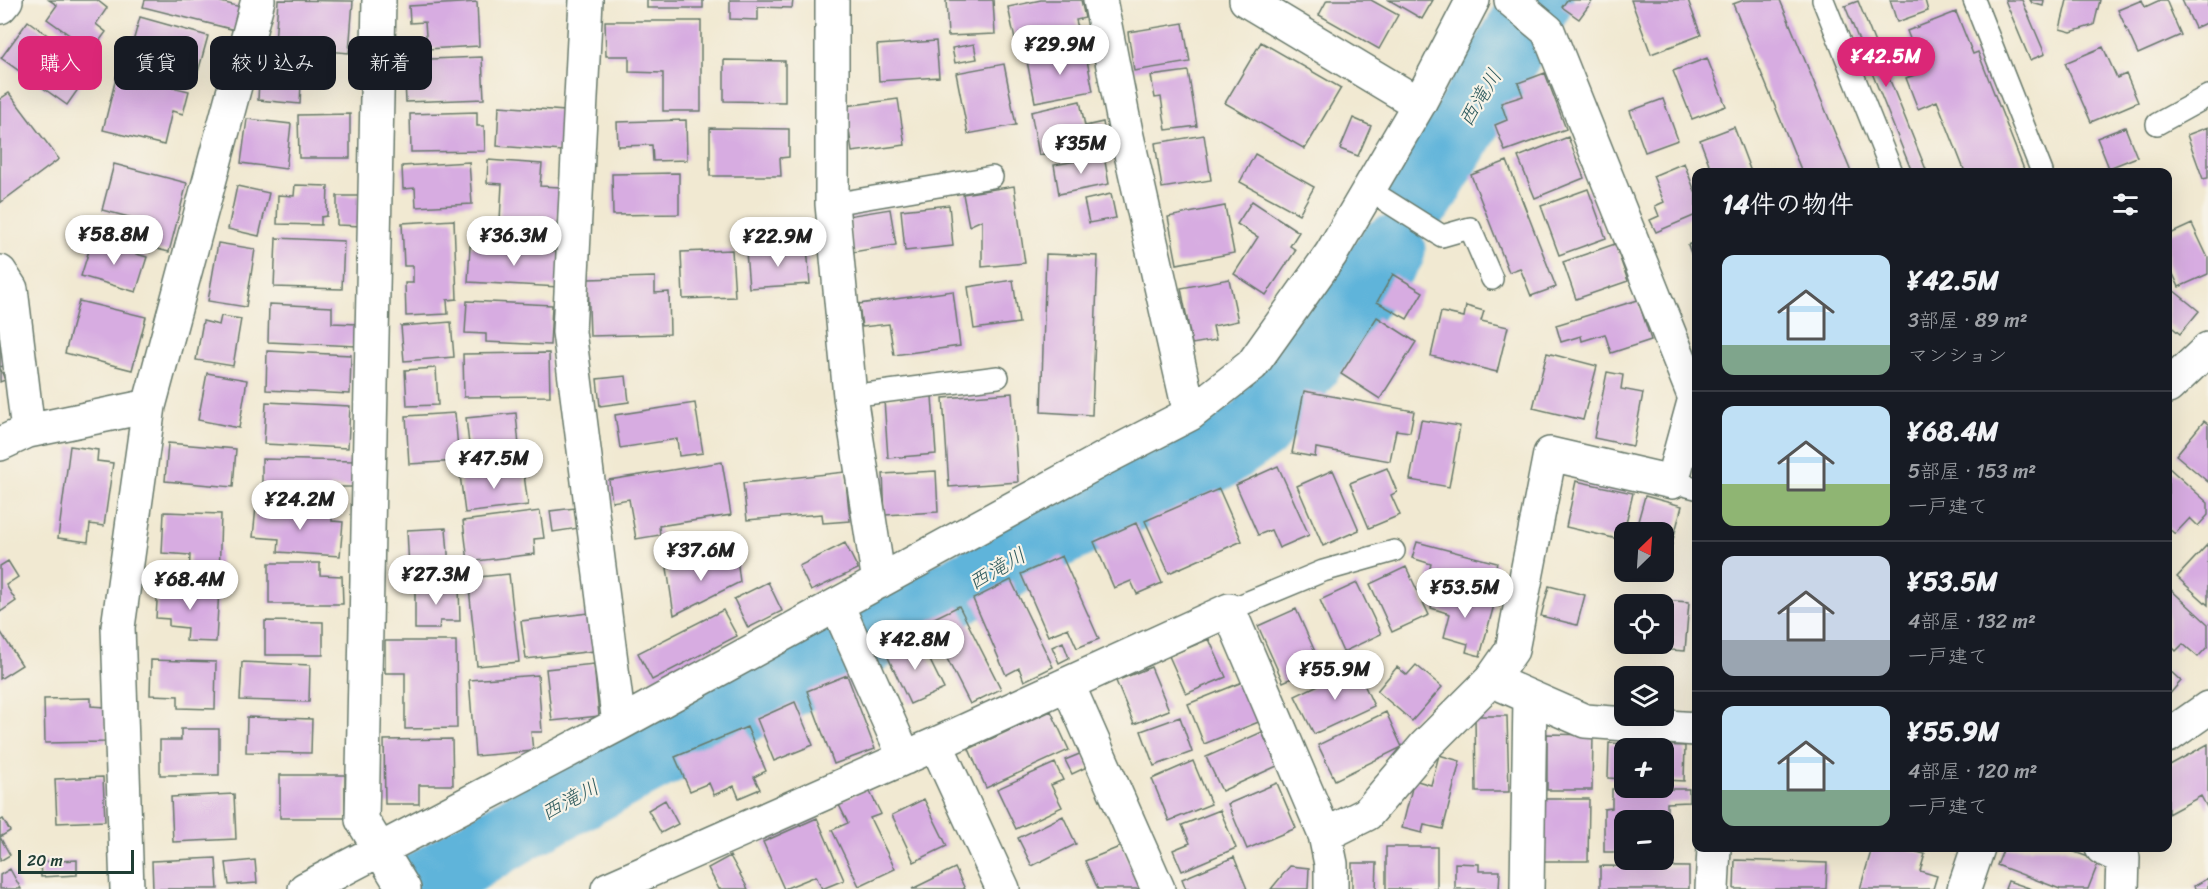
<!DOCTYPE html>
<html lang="ja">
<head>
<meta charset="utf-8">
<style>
  :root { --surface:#171b24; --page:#242831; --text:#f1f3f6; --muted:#9ea1a6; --line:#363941; --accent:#db2777 }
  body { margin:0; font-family:Sriracha,"Klee One",sans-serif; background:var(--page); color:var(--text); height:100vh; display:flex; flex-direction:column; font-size:22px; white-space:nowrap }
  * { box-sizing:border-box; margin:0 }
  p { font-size:20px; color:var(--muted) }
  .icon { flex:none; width:33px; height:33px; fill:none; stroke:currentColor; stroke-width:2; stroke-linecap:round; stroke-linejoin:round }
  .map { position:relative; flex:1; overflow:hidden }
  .drawer { position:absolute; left:1692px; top:168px; width:480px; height:684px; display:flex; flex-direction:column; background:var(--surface); border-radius:12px; box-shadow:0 6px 24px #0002 }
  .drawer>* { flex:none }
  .top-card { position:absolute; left:18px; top:36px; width:570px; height:54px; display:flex; gap:12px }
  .needle { width:39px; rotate:25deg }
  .tools { position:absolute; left:1614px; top:522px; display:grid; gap:12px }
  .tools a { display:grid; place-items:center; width:60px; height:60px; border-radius:12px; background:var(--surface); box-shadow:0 6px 24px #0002; font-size:30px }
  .scale { position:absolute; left:18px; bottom:15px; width:116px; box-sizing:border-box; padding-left:6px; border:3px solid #1f3d34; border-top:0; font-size:16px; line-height:21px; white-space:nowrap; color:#1f3d34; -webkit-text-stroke:4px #f7f3e8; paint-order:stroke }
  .price { position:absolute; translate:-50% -51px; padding:0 14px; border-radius:21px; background:#fff; color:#222; font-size:20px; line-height:39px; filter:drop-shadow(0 2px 3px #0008) }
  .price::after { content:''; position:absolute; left:50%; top:36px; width:18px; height:14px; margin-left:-9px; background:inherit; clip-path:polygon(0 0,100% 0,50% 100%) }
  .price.current { background:var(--accent); color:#fff }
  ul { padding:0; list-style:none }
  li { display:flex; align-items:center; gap:18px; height:150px; padding:0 30px }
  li+li { border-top:2px solid var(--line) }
  li span { display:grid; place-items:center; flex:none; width:168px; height:120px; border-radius:12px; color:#555 }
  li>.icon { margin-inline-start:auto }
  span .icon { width:72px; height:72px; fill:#fffc; stroke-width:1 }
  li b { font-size:26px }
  h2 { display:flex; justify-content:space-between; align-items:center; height:72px; padding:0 30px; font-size:26px }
  .pill { padding:0 21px; border-radius:12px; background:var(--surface); box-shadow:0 6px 24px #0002; font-size:21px; line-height:54px }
  .pill.current { background:var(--accent); color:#fff }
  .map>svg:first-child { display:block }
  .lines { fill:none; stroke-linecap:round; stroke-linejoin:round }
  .river { stroke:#5eb4da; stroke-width:69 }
  .building { fill:#d7ace1 }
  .lane-casing { stroke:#68796b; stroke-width:24 }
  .street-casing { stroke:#68796b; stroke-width:36 }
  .lane { stroke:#fff; stroke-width:21 }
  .street { stroke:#fff; stroke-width:33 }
  .labels { text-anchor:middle; stroke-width:4.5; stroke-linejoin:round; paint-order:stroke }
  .water-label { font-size:21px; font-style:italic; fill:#2f5b5e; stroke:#f7f3e8 }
</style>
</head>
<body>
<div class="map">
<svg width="2208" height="889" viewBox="0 0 2208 889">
  <rect width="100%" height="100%" fill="#f7f3e8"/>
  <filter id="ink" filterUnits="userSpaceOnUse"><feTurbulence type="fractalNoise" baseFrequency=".0167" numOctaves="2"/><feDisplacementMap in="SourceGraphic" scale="12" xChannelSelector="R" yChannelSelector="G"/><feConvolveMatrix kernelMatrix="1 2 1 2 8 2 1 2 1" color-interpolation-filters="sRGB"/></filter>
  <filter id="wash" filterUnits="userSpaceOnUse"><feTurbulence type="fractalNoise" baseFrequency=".008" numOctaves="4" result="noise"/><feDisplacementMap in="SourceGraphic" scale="24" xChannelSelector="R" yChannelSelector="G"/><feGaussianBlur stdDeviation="1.35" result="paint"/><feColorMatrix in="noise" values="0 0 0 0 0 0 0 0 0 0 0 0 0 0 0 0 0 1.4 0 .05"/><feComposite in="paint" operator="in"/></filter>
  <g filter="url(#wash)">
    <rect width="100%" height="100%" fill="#f1e9d2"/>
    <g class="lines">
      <path class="river" d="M1421,196L1539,0
        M417,889L524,825L739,711L922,609L995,572L1046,539L1217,456L1258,428L1391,250"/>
    </g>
    <g id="blocks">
      <path class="building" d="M49,0H97L107,8L96,24L106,32L92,51L47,19L57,5Z
        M145,0H222L221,2L241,7L235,30L143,7Z
        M278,0L353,1L349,53L303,49V61L274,58Z
        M647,0H703V8H647Z
        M730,0H793L792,8L758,7V20L730,19Z
        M946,0H993L995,34L948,36Z
        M1041,0H1081L1085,18L1076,20L1080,36L1017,49L1008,7Z
        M1327,0H1371L1398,15L1379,49L1319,15Z
        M1389,0H1433L1422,19Z
        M1567,0H1593L1579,19L1562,7Z
        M1631,0H1688L1701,35L1651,54Z
        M1744,0H1780L1851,172H1802L1733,4Z
        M1890,0H1925L1928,11L1897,22Z
        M2005,0H2022L2045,54L2030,60Z
        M2030,0H2044L2043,6L2032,3Z
        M2067,0H2100L2094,25L2071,32L2060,29Z
        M2142,0L2145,7L2160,0H2166L2181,35L2138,54L2118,10Z
        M2182,0H2208V22L2195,28Z
        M1858,1L1927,172H1912L1845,6Z
        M477,2L479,46L427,49L425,22L410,23L409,6Z
        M1956,12L1973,54L1978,52L2025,172H1965L1937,101L1918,109L1906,78L1923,72L1907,31Z
        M140,17L208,36L195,83L127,63Z
        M28,21L93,68L67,105L1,58Z
        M605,21H701V111H663V73L629,72V56H606Z
        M1183,23L1190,62L1134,71L1128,32Z
        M936,41L939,77L879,81L877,45Z
        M1261,42L1341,88L1305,149L1225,103Z
        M974,44L977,59L955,63L952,48Z
        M2103,47L2117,78L2126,74L2138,102L2091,122L2065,63Z
        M1085,50L1093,91L1035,102L1027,61Z
        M482,57L484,99L406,102L404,60Z
        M1707,58L1726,106L1692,119L1673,71Z
        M724,60L785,61V102L724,101Z
        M1004,64L1016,125L968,134L956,73Z
        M1188,71L1197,126L1166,130L1161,97L1155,98L1151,76Z
        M1545,73L1566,129L1505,151L1495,125L1507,120L1501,103L1523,96L1518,83Z
        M117,74L189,91L183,114L172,111L164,145L103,130Z
        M259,80L301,83L300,104L258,100Z
        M9,93L59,159L0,203V99Z
        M898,99L905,145L852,152L846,106Z
        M1663,99L1678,140L1645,152L1630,111Z
        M1080,101L1085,126L1103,122L1106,141L1039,155L1031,112Z
        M499,106L565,111L562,151L497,146Z
        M477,112V126H484L485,151L411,152L410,114Z
        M350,114V158H299L298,115Z
        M1353,118L1371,126L1358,156L1340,149Z
        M247,119L291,124L286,169L241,163Z
        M686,120L687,160L653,161L652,145L618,146L617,122Z
        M1734,127L1751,172H1712L1700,140Z
        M2125,127L2137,157L2109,168L2097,138Z
        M2208,127V178L2203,179L2187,135Z
        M710,128L789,129V157L780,158L781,176H710Z
        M1204,135L1211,180L1162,188L1155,143Z
        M1568,137L1584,178L1535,198L1518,157Z
        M1255,154L1314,187L1299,214L1240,182Z
        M1104,156L1109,184L1059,194L1054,165Z
        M488,160L542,164L540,186L560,187L556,244L519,241L521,222L500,220L502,184L487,183Z
        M1507,161L1556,287L1531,296L1520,268L1509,272L1471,175Z
        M469,162L472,204L416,207L415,188L403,189L402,166Z
        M1684,163L1696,194V215L1656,232L1650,220L1659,216L1655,206L1664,202L1653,176Z
        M114,164L187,183L169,252L138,244L144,221L102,210Z
        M679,173V214L613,215L612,174Z
        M295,185L328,186L327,216L321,217V225L277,224L278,195L294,196Z
        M237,186L269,193L259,236L228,229Z
        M1014,186L1025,263L982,267V220L969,226L963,194Z
        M1588,189L1606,238L1559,255L1541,206Z
        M1111,194L1116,218L1089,223L1084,200Z
        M337,196H363V226L337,225Z
        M1252,201L1299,232L1290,246L1296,250L1266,295L1234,274L1258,237L1237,224Z
        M949,205L953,246L905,251L901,210Z
        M1225,206L1234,253L1177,264L1168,217Z
        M890,209L896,245L853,252L847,216Z
        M454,220L457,299L447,300L448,314L406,316L405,283H413V266H404L402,223Z
        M2192,224L2208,258V274L2179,287L2168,263V235Z
        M276,238L344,241L342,289L274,287Z
        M92,241L147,257L136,292L81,276Z
        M1696,242V267L1688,245Z
        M218,243L255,249L246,307L208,301Z
        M1615,244L1628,281L1576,299L1563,262Z
        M470,246L561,252L559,287L468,282Z
        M807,247L810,284L749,288L746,252Z
        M732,250L735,297L683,299L681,252Z
        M1046,254L1098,256L1092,415L1041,412Z
        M1393,274L1423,292L1407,319L1377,302Z
        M655,277V293L669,292L670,334L590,336L588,279Z
        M1229,279L1238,321L1213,326L1216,340L1192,344L1181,288Z
        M1013,280L1019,323L974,329L968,287Z
        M2168,286L2199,311L2180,334L2168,324Z
        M953,291L960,346L894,355L889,324L862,327L859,304Z
        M1638,300L1651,340L1611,353L1605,334L1582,341L1581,336L1561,342L1556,325Z
        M79,301L146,317L132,370L65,353Z
        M467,301L552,305L550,345L486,342V334L465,333Z
        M269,304L332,307V323L358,324L357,346L268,342Z
        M1466,306L1484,311L1481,321L1508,327L1497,372L1431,356L1441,312L1464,317Z
        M221,316L241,319L233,366L196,360L203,321L219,325Z
        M1377,317L1416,342L1380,399L1341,374Z
        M451,322L454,357L404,361L401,326Z
        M0,340L9,364L0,367Z
        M267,351L351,355L350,394L266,390Z
        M549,353L550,396L464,397L463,354Z
        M1547,353L1597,366L1583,420L1533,408Z
        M0,368L5,380L0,382Z
        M436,368L438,405L407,406L405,370Z
        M1607,372L1623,375L1621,389L1643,393L1633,446L1594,438Z
        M207,373L247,380L239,428L198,420Z
        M626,376L629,402L600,406L597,379Z
        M1304,391L1414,411L1410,432L1396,430L1390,461L1316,448L1315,457L1292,453Z
        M1012,393L1018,482L949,487L943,398Z
        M932,396L936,454L888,458L884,400Z
        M266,402L350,406L348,448L264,444Z
        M695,403L703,453L679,456L677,439L620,448L615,415Z
        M455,413L459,461L409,464L406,416Z
        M516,413L520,457L471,462L466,418Z
        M1421,420L1460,426L1449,487L1410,480Z
        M2204,421L2208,424V482L2176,455Z
        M168,443L236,449L233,487L165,481Z
        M70,446L98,450L97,461L113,463L104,526L90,524L88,542L58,538Z
        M262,459L354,461V487H331V498L262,497Z
        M722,462L731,515L659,526L660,535L636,539L629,499L612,502L609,480Z
        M1278,466L1309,535L1279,548L1271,530L1258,535L1236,485Z
        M523,467L528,505L465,513L460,475Z
        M2168,467L2208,503V515L2198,526L2190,518L2175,534L2168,528Z
        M1387,468L1397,492L1391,495L1400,515L1369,528L1350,483Z
        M1333,470L1359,530L1323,546L1297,486Z
        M936,471L938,512L885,515L883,474Z
        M845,472L850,521L823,523L822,514L747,520L743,483Z
        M1576,481L1633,493L1622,540L1566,527Z
        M1219,489L1242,541L1169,573L1145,521Z
        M1645,496L1682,506L1666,566H1664V532H1635Z
        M256,507L332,512V521L343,522L340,556L278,552L279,539L253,537Z
        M575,508L579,528L553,532L550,511Z
        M540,511L544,538L534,539L535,554L468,562L463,521Z
        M164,512L221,514L219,579L189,577L190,555L162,553Z
        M1136,523L1162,583L1137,594L1131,581L1114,588L1094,542Z
        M446,528L449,566L409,569L407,530Z
        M1417,542L1497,563L1488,595L1427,579L1431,564L1412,558Z
        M845,543L858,569L811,591L799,566Z
        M2208,544V605L2177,577Z
        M1062,556L1099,639L1077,648L1068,628L1048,636L1021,574Z
        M737,558L740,582L674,615L667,568Z
        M8,561L18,577L6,585L16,601L0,612V566Z
        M269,563H320V575L342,576L343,604H269Z
        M1406,567L1429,615L1392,632L1370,584Z
        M509,574L519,662L477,666L468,578Z
        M1011,580L1053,667L1024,681L1019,668L1006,675L973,599Z
        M768,582L782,611L748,628L734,599Z
        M1357,583L1381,634L1343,652L1320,600Z
        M158,585L219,589L216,642L186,641L187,628L169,626V619L156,618Z
        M415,586H459L460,621H440L439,629H415Z
        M1549,586L1585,595L1577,625L1541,616Z
        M2168,587L2208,624V646L2198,657L2183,644L2176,651L2168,643Z
        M1436,589L1494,605L1480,656L1466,652L1468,644L1444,637L1450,614L1431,608Z
        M1646,599L1689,602L1685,651L1642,648V644H1664V604H1645Z
        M959,606L1001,689L970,704L928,621Z
        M1296,609L1321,665L1283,682L1258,626Z
        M723,610L737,636L652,680L638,653Z
        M589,613L594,651L526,659L521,621Z
        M265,621L323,622V655H265Z
        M0,631L22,665L0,679Z
        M919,638L944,689L910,704L886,653Z
        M1209,639L1226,677L1186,694L1169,656Z
        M385,641H456L457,728L405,729V673H385Z
        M1063,642L1069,658L1059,663L1052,647Z
        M151,660L216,662L215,709L178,708V696L150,695Z
        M242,662L310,665L309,702L240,700Z
        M594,664L599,716L552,721L546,669Z
        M1416,665L1442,687L1412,721L1377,691L1397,667L1407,675Z
        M1151,667L1169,710L1134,724L1116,681Z
        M1356,667L1374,706L1314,734L1295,696Z
        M2168,669L2181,681L2168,696Z
        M538,675L542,732H531L533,751L475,756L469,680Z
        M847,675L875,749L834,764L807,691Z
        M1245,681L1261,721L1204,744L1188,704Z
        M91,698V706L105,707L106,742L45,743L44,699Z
        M795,702L813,745L774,761L757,719Z
        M1051,711L1069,750L986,788L969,749Z
        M1386,712L1402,747L1335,780L1318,745Z
        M1475,716H1507L1509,792H1476Z
        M247,717L312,719L311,753L246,752Z
        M1180,717L1192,752L1154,766L1141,731Z
        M747,727L766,771L754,777L760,789L739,798L734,786L714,795L709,783L690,791L675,757Z
        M181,729H219V775H160V740H181Z
        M1262,732L1277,766L1222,791L1206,757Z
        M1547,734L1593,735L1592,790H1547Z
        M452,739L453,785H419V804H385L384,740Z
        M1609,743L1685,746L1684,781L1664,780V748H1624V779L1608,778Z
        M2208,744V809L2201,796L2168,814V766Z
        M1082,753L1089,766L1072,774L1065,760Z
        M1439,755L1460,761L1443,829L1424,825L1422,833L1402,828L1414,780L1431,785Z
        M1193,761L1211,804L1169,821L1152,779Z
        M1055,763L1063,780L1051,785L1062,807L1016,829L997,789Z
        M280,775H345V818H280Z
        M103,777L105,821L57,823L55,779Z
        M1277,783L1296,828L1247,849L1228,804Z
        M868,788L881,814L870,818L895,869L859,886L832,830L848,823L838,803Z
        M1612,789H1689V802L1667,803V852H1664V820H1624V852H1604V809L1612,808Z
        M234,794L236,839L173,842L171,797Z
        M924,799L947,846L914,862L892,815Z
        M1544,799H1589L1588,861H1544Z
        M665,800L678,824L661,833L648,810Z
        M1220,810L1236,848L1182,871L1173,850L1190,843L1182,825Z
        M1063,816L1076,844L1032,866L1018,838Z
        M817,818L844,880L822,889L816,876L784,889L763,842Z
        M3,819L10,831L0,837L10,855L0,861V821Z
        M1122,846L1141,889H1098L1085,861Z
        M1386,847H1437V889H1386Z
        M1872,848H1902L1925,854L1920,871L1937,876L1933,889H1860Z
        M2004,848H2064L2099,861L2088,889H2060L1997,865Z
        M730,856L748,889H719L708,868Z
        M1234,857L1247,889H1186L1182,879Z
        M216,858L218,889H153L152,861Z
        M77,860V875L41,877L40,862Z
        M255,860L257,883L229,885L226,863Z
        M1735,860L1827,863L1826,889H1734Z
        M1352,863H1377L1376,889H1352Z
        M1455,863L1479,864V871H1500L1499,889H1455Z
        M1290,866L1309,868L1308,889H1271Z
        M1600,866L1689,867V889H1600Z
        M955,868L965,889H912Z
        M10,869L21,889H0V875Z
        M2208,878V889H2195L2194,886Z
        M2008,881L2032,889H2005Z"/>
    </g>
  </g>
  <g filter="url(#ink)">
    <use href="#blocks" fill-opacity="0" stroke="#68796b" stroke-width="1.5"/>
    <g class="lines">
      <g class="lane-casing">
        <path id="lane" d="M1823,0L1892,172
          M1974,0L2042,172
          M2157,124L2208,96
          M1369,190L1442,236L1470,228L1492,279
          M832,204L992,177
          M850,396L998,377
          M1672,482L1696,488
          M1229,610L1323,571L1394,551"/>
      </g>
      <g class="street-casing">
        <path id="street" d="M379,0L362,820L404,889
          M586,0L569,332L619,724
          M832,0V204L850,396L879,582
          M1100,0L1126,132L1190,414
          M1246,0L1419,104
          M0,7L6,0
          M0,272L11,289L28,431
          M2168,387L2208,349
          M0,444L28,431L149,406
          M837,605L905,758
          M1491,680L1585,721L1696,729
          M1068,685L1158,889
          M2168,736L2208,708
          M936,744L1003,889
          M1325,835L1367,814L1425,746L1491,680L1512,650L1550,454L1672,482L1695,398L1548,31L1511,0
          M2102,848L2123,858L2122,889
          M127,889L118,627L149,406L258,0
          M305,889L619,724L1105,458L1190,414L1252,365L1331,254L1419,104L1473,0
          M608,889L936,744L1229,610L1325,835L1331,864V889
          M1527,889L1530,698
          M1712,889L1714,848
          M1964,889L1978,848"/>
      </g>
      <use href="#lane" class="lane"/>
      <use href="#street" class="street"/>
    </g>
  </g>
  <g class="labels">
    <g class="water-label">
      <text transform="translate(1480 98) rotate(-59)" y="7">西滝川</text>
      <text transform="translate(997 569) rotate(-30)" y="7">西滝川</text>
      <text transform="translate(570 800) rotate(-28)" y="7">西滝川</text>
    </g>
  </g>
</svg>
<div class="tools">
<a><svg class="needle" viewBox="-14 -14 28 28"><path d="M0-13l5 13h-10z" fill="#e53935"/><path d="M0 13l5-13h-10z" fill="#9ea1a6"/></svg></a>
<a><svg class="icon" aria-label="locate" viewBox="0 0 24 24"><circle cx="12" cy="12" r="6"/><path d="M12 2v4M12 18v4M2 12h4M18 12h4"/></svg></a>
<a><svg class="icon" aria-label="layers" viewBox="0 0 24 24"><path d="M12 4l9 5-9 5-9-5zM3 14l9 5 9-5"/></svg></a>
<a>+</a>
<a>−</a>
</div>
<div class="scale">20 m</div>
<b class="price" style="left:1060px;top:76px">¥29.9M</b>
<b class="price current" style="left:1886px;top:88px">¥42.5M</b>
<b class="price" style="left:1081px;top:175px">¥35M</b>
<b class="price" style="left:114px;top:266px">¥58.8M</b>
<b class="price" style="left:514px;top:267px">¥36.3M</b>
<b class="price" style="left:778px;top:268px">¥22.9M</b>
<b class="price" style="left:494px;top:490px">¥47.5M</b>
<b class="price" style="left:300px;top:531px">¥24.2M</b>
<b class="price" style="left:701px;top:582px">¥37.6M</b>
<b class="price" style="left:436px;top:606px">¥27.3M</b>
<b class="price" style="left:190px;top:611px">¥68.4M</b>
<b class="price" style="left:1465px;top:619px">¥53.5M</b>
<b class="price" style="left:915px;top:671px">¥42.8M</b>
<b class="price" style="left:1335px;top:701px">¥55.9M</b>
<div class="top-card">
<a class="pill current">購入</a>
<a class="pill">賃貸</a>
<a class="pill">絞り込み</a>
<a class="pill">新着</a>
</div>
<section class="drawer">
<h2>14件の物件<svg class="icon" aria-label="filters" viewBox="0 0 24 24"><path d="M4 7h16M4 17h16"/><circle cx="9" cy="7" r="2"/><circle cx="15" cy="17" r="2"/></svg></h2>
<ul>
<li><span style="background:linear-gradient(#bfe0f5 75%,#7fa58c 0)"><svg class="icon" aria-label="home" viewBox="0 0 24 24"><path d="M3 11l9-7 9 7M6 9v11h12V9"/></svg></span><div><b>¥42.5M</b><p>3部屋 · 89 m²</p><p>マンション</p></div></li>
<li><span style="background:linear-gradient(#bfe0f5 65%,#8fb573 0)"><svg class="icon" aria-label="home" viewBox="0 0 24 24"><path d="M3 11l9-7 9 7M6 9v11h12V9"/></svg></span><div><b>¥68.4M</b><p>5部屋 · 153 m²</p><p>一戸建て</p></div></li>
<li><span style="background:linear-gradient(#c9d6e8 70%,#9aa5b1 0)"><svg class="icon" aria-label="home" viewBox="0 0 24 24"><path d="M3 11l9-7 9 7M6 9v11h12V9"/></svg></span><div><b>¥53.5M</b><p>4部屋 · 132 m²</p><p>一戸建て</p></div></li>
<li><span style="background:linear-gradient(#bfe0f5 70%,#7fa58c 0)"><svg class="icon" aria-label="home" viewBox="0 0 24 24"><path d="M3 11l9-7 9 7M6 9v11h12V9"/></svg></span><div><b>¥55.9M</b><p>4部屋 · 120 m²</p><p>一戸建て</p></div></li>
</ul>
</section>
</div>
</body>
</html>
